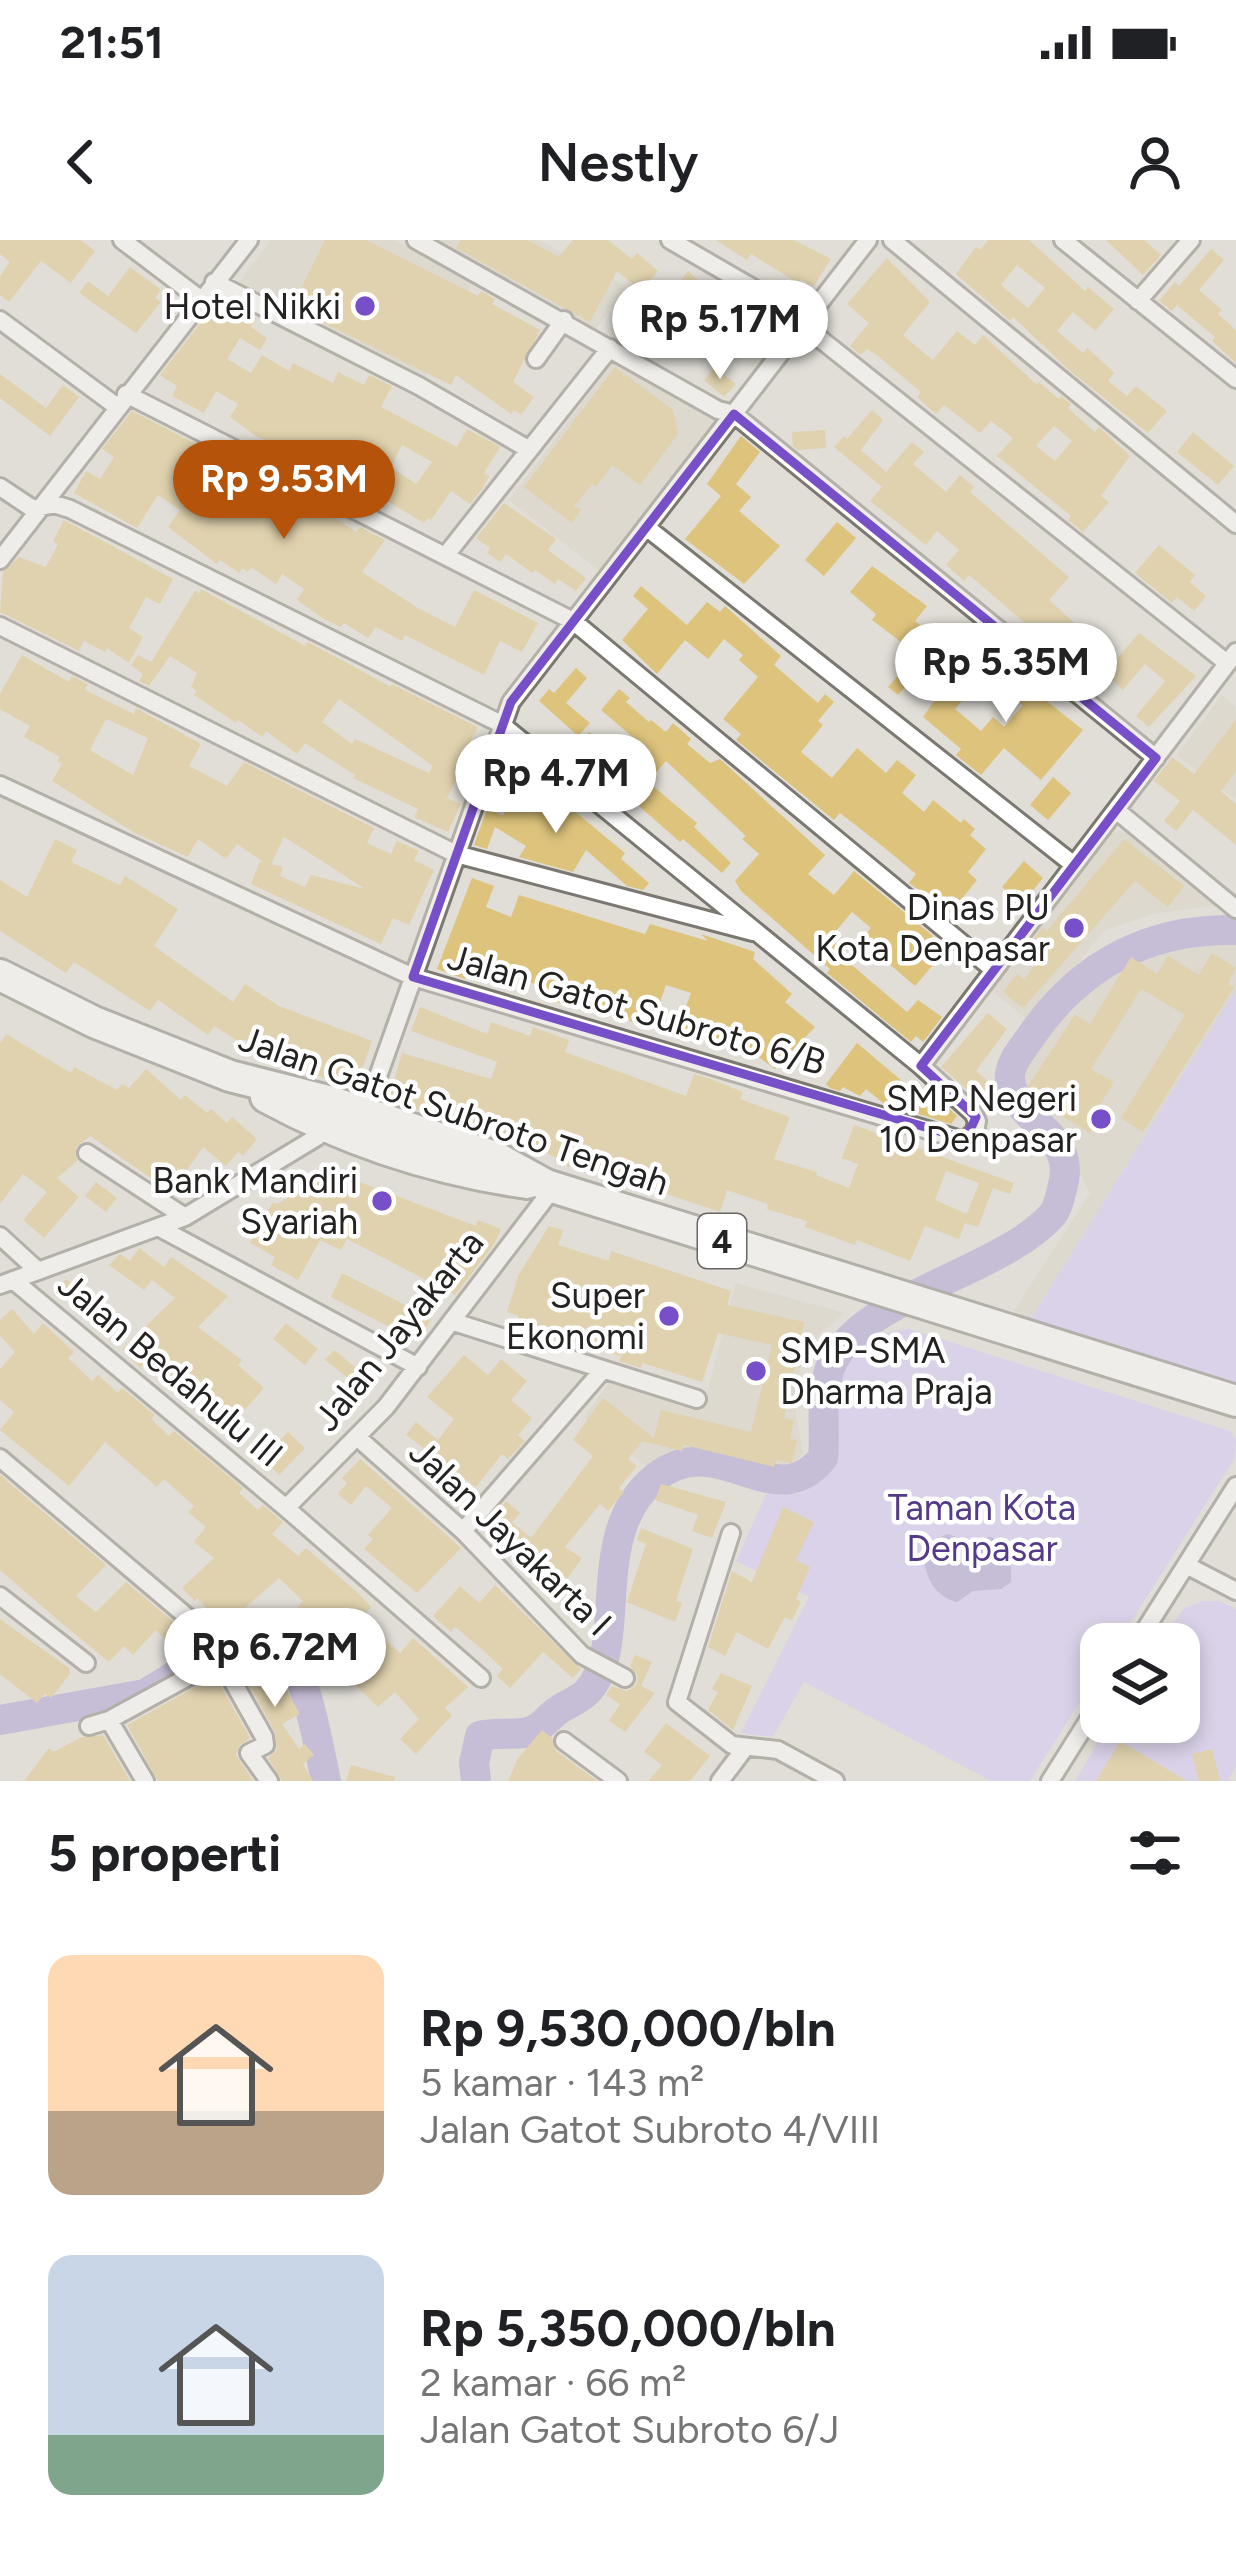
<!DOCTYPE html>
<html lang="id">
<head>
<meta charset="utf-8">
<style>
  :root { --surface:#fff; --page:#f6f6f6; --text:#202124; --muted:#757577; --accent:#b45309 }
  body { margin:0; font-family:Figtree,sans-serif; background:var(--page); color:var(--text); height:100vh; display:flex; flex-direction:column; font-size:45px; white-space:nowrap }
  * { box-sizing:border-box; margin:0 }
  p { font-size:39px; color:var(--muted) }
  .icon { flex:none; width:66px; height:66px; fill:none; stroke:currentColor; stroke-width:2; stroke-linecap:round; stroke-linejoin:round }
  .map { position:relative; height:1541px; overflow:hidden }
  .drawer { display:flex; flex-direction:column; background:var(--surface); flex:1 }
  .drawer>* { flex:none }
  .tools { position:absolute; left:1080px; top:1383px; display:grid; gap:24px }
  .tools a { display:grid; place-items:center; width:120px; height:120px; border-radius:24px; background:var(--surface); box-shadow:0 6px 18px #0003; font-size:60px }
  .price { position:absolute; translate:-50% -102px; padding:0 27px; border-radius:42px; background:#fff; color:#222; font-size:39px; line-height:78px; filter:drop-shadow(0 3px 6px #0008) }
  .price::after { content:''; position:absolute; left:50%; top:72px; width:36px; height:27px; margin-left:-18px; background:inherit; clip-path:polygon(0 0,100% 0,50% 100%) }
  .price.on { background:var(--accent); color:#fff }
  ul { padding:0; list-style:none }
  li { display:flex; align-items:center; gap:36px; height:300px; padding:0 48px }
  li span { display:grid; place-items:center; flex:none; width:336px; height:240px; border-radius:24px; color:#555 }
  li>.icon { margin-inline-start:auto }
  span .icon { width:144px; height:144px; fill:#fffc; stroke-width:1 }
  li b { font-size:51px }
  h2 { display:flex; justify-content:space-between; align-items:center; height:144px; padding:0 48px; font-size:51px }
  .status { display:flex; justify-content:space-between; align-items:center; height:84px; padding:0 60px; background:var(--surface); direction:ltr }
  .status svg { height:33px; fill:currentColor }
  header { display:flex; justify-content:space-between; align-items:center; height:156px; padding:0 48px; background:var(--surface); font-size:54px; font-weight:600 }
  .map>svg:first-child { display:block }
  .built { fill:#d7d2c5 }
  .green { fill:#d0c4fc }
  .water { fill:#a494d5 }
  .lines { fill:none; stroke-linecap:round; stroke-linejoin:round }
  .river { stroke:#a494d5; stroke-width:30 }
  .building { fill:#ddc37c; fill-rule:evenodd }
  .street-casing { stroke:#7a7871; stroke-width:22 }
  .highway-casing { stroke:#7a7871; stroke-width:36 }
  .street { stroke:#fff; stroke-width:16 }
  .highway { stroke:#fff; stroke-width:30 }
  .marked { fill:none; stroke:#774fc8; stroke-width:9; stroke-linejoin:round }
  .poi-dot { fill:#774fc8; stroke:#fff; stroke-width:4.5 }
  .labels { text-anchor:middle; stroke-width:9; stroke-linejoin:round; paint-order:stroke }
  .shield { fill:#fff; stroke:#666564; stroke-width:3 }
  .shield-label { font-size:33px; font-weight:bold; fill:#242321 }
  .poi-label { font-size:36px; fill:#242321; stroke:#fff; text-anchor:end }
  .street-label { font-size:36px; fill:#242321; stroke:#fff }
  .park-label { font-size:36px; fill:#533b89; stroke:#fff }
</style>
</head>
<body>
<div class="status"><b>21:51</b><svg viewBox="0 0 49 12"><path d="M0 12V9h3v3zM5 12V6h3v6zM10 12V3h3v9zM15 12V0h3v12zM26 1h20v11H26zM47 4h2v5h-2z"/></svg></div>
<header><svg class="icon" aria-label="back" viewBox="0 0 24 24"><path d="M15 5l-7 7 7 7"/></svg>Nestly<svg class="icon" aria-label="person" viewBox="0 0 24 24"><circle cx="12" cy="8" r="4"/><path d="M4 21q1-7 8-7t8 7"/></svg></header>
<div class="map">
<svg width="1236" height="1541" viewBox="0 0 1236 1541">
  <rect width="100%" height="100%" fill="#e1ded7"/>
  <path class="built" d="M271,0H394L407,7L412,0H539L626,46L586,104L472,44L423,142L234,49Z
    M615,119L721,176L602,333L509,260Z
    M1222,455L1236,467V560L1177,515Z
    M1120,591L1130,594L1216,665L1153,674L1105,690L1030,781L990,750L1112,593Z
    M1195,703L1236,705V749L1030,1080L1010,1077L1090,953L1061,897L1023,847L1022,830L1029,816L1051,785L1076,768L1105,725L1138,710Z
    M736,1043L845,1073L819,1094L803,1119L793,1158L803,1213L789,1232L782,1234L765,1233L729,1219L698,1213L665,1221L653,1232L584,1177L609,1143L702,1171Z"/>
  <path class="green" d="M1236,749V1145L1030,1080Z
    M910,1089L1230,1191L1236,1200L1235,1218L1117,1404H1101V1429L1030,1541H991L804,1442L773,1497L741,1493L809,1357L736,1321L766,1254H798C873,1211 783,1100 910,1089Z
    M1203,1361H1220L1236,1369V1527L1229,1538L1232,1541H1217L1211,1509L1192,1514L1200,1541H1187L1120,1501L1096,1541H1075L1110,1482H1179V1404H1157L1184,1368Z"/>
  <path class="water" d="M948,1294L968,1301L990,1297L1001,1301L1011,1327V1342L1001,1349L973,1351L957,1362C935,1357 924,1336 924,1314L932,1300Z"/>
  <g class="lines">
    <path class="river" d="M0,1480L145,1454L252,1388C261,1392 272,1395 279,1401C306,1427 318,1504 326,1541
      M476,1541L474,1523L480,1496C497,1491 520,1497 534,1490C542,1486 549,1477 556,1472C565,1465 579,1460 587,1452C631,1406 586,1294 655,1238C719,1186 773,1279 823,1218C826,1187 819,1158 830,1128C858,1056 1002,1033 1053,974C1058,968 1060,957 1062,949C1079,892 1016,885 1010,840C1008,823 1025,806 1034,792C1083,723 1151,688 1236,690"/>
  </g>
  <path class="building" d="M0,0H81L95,11L71,43L41,21L9,62L0,55V36L10,22L0,14Z
    M325,0H366L478,56L481,51L495,59L492,64L540,90L513,142L534,157L521,175L514,170L511,174L456,135L451,145L308,75L311,70L295,61Z
    M461,0H527L559,17L573,0H608L632,19L637,13L658,31L641,51L617,31L590,82L456,8Z
    M716,0H794L831,19L813,47L801,39L798,43L751,14L747,20Z
    M988,0H1029L1085,51L1088,47L1114,69L1095,91L1073,72L1057,91L1083,113L1087,108L1104,123L1114,133L1108,141L1127,156L1136,146L1167,171L1148,193L1069,130L1013,77L1010,81L956,34L976,7L980,10ZM1017,25L1045,48L1028,68L1001,45Z
    M1106,0H1144L1161,15L1143,35Z
    M1211,9L1224,20L1199,50L1222,70L1218,74L1236,90V123L1212,101L1215,97L1177,65L1172,71L1159,61L1175,42L1179,46Z
    M887,18L930,62L903,95L923,112L933,120L957,91L975,105L983,95L1037,145L1039,142L1059,159L1061,156L1071,164L1068,168L1095,192L1099,187L1130,216L1101,256L1109,262L1083,292L1068,280L1071,276L997,216L1013,198L991,181L980,193L944,165L936,174L917,157L921,152L878,116L867,109L861,115L850,106L869,83L847,64ZM1054,186L1072,201L1055,221L1036,206Z
    M130,27L161,50L155,58L161,62L136,93L79,53L88,41L108,56Z
    M688,31L727,67L732,62L755,81L736,104L704,77L700,82L670,56Z
    M219,59L257,78L251,87L267,98L260,110L240,98L227,119L251,133L262,115L289,131L293,123L333,143L338,132L364,145L369,135L392,146L381,167L457,207L467,189L500,207L484,233L489,236L483,248L470,264L451,251L431,280L428,278L424,283L352,240L256,196L230,177L238,164L216,151L204,173L172,156L177,146L160,135ZM402,205L432,222L416,244L391,227Z
    M635,62L649,74L626,101L612,89Z
    M615,127L673,170L678,194L640,245L612,225L596,247L592,244L574,266L581,270L572,283L524,247Z
    M715,127L736,144L724,157L704,140Z
    M0,134L46,168L63,145L79,157L50,196L0,158Z
    M872,170L883,180L861,210L886,232L912,202L924,212L913,224L946,252L960,235L974,247L970,252L1069,337L1049,360L1116,420L1139,393L1196,436L1149,487L1136,476L1165,441L1145,424L1123,450L1112,440L1099,455L1053,418L1058,413L1010,370L969,335L964,341L946,325L959,310L937,291L926,305L870,261L882,247L834,207L844,196L847,199Z
    M132,171L206,209L203,213L237,237L241,231L259,243L262,238L313,263L356,292L360,287L385,300L362,332L418,368L455,387L474,350L538,383L522,412L500,401L484,435L405,395L402,401L376,387L368,398L344,383L341,387L324,379L297,360L304,349L282,334L276,344L251,327L248,332L242,328L239,333L220,320L217,324L168,287L180,270L158,255L137,288L74,253L86,231L100,239L114,217L102,209Z
    M825,190L826,208L798,210L793,206L792,192Z
    M1193,192L1234,226L1218,245L1177,212Z
    M741,196L760,212L736,244L751,257L739,271L780,306L744,344L685,299L721,256L707,244Z
    M504,263L556,299L548,310L586,338L576,351L558,339L555,344L535,330L532,333L506,314L500,322L487,313L490,308L476,298Z
    M64,280L173,339L160,364L146,357L129,388L143,397L129,423L107,408L105,412L84,401L79,411L0,372L3,332L19,317L46,327L58,304L53,301Z
    M837,282L856,298L824,336L805,320Z
    M1159,305L1195,335L1190,342L1206,356L1194,371L1177,357L1172,363L1135,333Z
    M872,326L927,366L915,381L942,404L957,387L968,396L961,405L975,418L955,442L929,419L898,455L888,447L917,414L872,380L876,374L850,352Z
    M641,346L687,385L707,362L720,372L725,366L781,416L774,425L818,463L825,454L834,462L818,481L823,485L801,512L832,538L857,508L886,533L897,520L916,535L902,553L924,572L933,560L961,583L964,579L975,589L970,595L986,609L968,632L977,640L950,673L909,643L916,634L881,605L840,573L834,580L736,500L741,494L723,479L758,437L739,420L743,415L724,399L708,419L685,400L657,434L622,400L648,369L633,356Z
    M201,349L305,406L308,402L391,447L392,444L478,487L454,533L458,535L447,558L461,564L448,592L414,577L418,569L353,538L355,535L305,503L297,514L266,491L262,497L238,480L236,483L194,455L197,451L191,447L197,433L170,416L149,446L139,441L143,434L131,425L138,415L151,422L195,351L199,353ZM339,459L433,526L429,533L355,499L352,504L322,482Z
    M993,407L1010,422L1005,428L1083,490L1041,540L1004,508L981,535L956,515L961,509L923,477L947,442L965,457L955,469L981,491L993,477L1004,487L1023,465L979,423Z
    M22,415L69,442L72,436L88,444L85,450L134,474L136,468L201,504L189,526L227,546L244,522L374,588L367,603L391,614L397,601L419,611L414,620L434,630L409,685L393,678L381,704L251,644L260,621L265,623L237,604L226,619L198,599L188,617L135,593L52,541L62,524L57,521L60,517L24,497L30,486L0,469V454ZM106,479L148,498L133,535L90,510ZM284,597L322,621L365,649L311,635L305,647L280,636L283,627L271,624Z
    M576,428L587,438L566,463L590,483L578,496L539,461L549,449L554,453Z
    M619,449L630,458L626,462L649,482L651,480L666,492L673,483L691,499L687,504L710,523L720,519L825,615L808,634L834,655L854,631L933,696L929,699L944,712L915,746L861,700L871,688L852,672L830,698L844,710L840,715L907,772L918,760L942,777L923,802L916,796L911,802L827,733L830,729L741,651L735,641L759,614L742,599L746,596L666,521L648,542L697,583L694,587L731,623L722,633L683,599L680,602L575,510L589,492L620,517L635,499L601,470Z
    M1236,480V531L1221,551L1236,564V605L1193,570L1176,591L1164,581L1180,561L1154,541L1172,517L1194,534Z
    M1053,537L1071,553L1048,580L1030,565Z
    M533,547L554,559L557,557L625,613L621,619L649,643L643,650L627,646L586,610L573,632L519,617L526,606L495,587L487,609L474,605L487,569L503,575L517,552L527,558Z
    M55,599L77,610L71,622L120,645L125,636L178,669L154,706L233,762L245,744L279,766L372,801L355,849L291,826L293,821L244,799L241,803L214,786L208,795L158,760L150,771L74,722L66,733L0,691V640L27,657Z
    M1124,599L1184,646L1168,667L1135,641L1023,768L1003,752L1017,734L1024,740L1046,710L1033,700L1043,687L1047,691Z
    M1024,621L1043,638L1022,664L1002,647Z
    M472,638L494,646L486,667L511,677L519,655L645,694L650,684L708,701L701,694L755,712L753,719L792,754L785,762L815,787L775,829L727,794L724,804L678,788L691,753L666,745L651,789L629,781L630,778L576,761L573,768L540,756L543,747L472,721L465,739L437,729Z
    M1212,713L1236,728L1228,744L1234,747L1143,892L1121,878L1185,775L1141,749L1091,829L1114,842L1098,868L1103,871L1090,893L1044,865L1046,861L1026,849L1075,775L1090,784L1131,717L1157,734L1168,716L1199,735Z
    M420,767L487,794L491,782L530,796L533,787L569,800L565,812L686,856L694,834L711,839L743,852L740,859L790,877L774,919L817,932L816,935L849,948L858,924L842,918L854,885L1014,943L1010,954L993,948L978,987L965,983L959,999L925,986L910,1021L857,1000L855,1005L805,987L807,981L767,969L768,964L727,950L720,972L581,925L579,930L554,922L556,918L534,907L388,860L402,813L491,839L497,822L411,791ZM946,931L979,943L967,974L935,960Z
    M988,773L1007,789L976,831L1002,853L989,868L941,827Z
    M6,794L71,833L74,827L117,850L122,844L129,848L146,829L181,860L185,855L207,873L211,869L227,883L232,877L257,899L243,916L238,912L226,926L203,907L185,933L178,928L165,948L90,896L76,907L77,921L57,938L79,957L44,998L23,980L47,952L23,934L0,964V803Z
    M857,803L927,862L941,870L945,865L957,876L951,884L912,872L902,863L898,868L883,863L866,849L860,856L843,847L840,851L830,848L826,844Z
    M336,933L476,986L478,980L501,989L495,1003L455,1055L347,999L341,1010L320,1000L298,1040L271,1025L275,1017L250,1003L273,962L277,964Z
    M96,942L117,958L106,972L85,956Z
    M549,986L563,990L558,1005L609,1021L611,1011L731,1051L727,1065L804,1082L784,1178L794,1180L790,1199L797,1200L792,1223L776,1220L774,1227L684,1205L682,1211L642,1201L628,1219L637,1226L619,1248L624,1252L608,1271L600,1264L565,1307L582,1318L564,1343L547,1331L540,1340L516,1320L521,1314L502,1297L496,1303L487,1295L492,1289L486,1284L506,1261L520,1273L512,1282L531,1298L593,1216L573,1200L603,1158L654,1198L661,1170L751,1192L772,1105L718,1093L702,1142L643,1123L641,1128L619,1121L621,1116L515,1088L519,1076L507,1072L518,1036Z
    M139,1008L164,1027L171,1017L228,1056L198,1087L242,1120L238,1125L264,1148L238,1177L207,1150L198,1159L150,1118L140,1128L122,1109L175,1058L152,1040L144,1050L109,1025L120,1014L130,1021Z
    M342,1033L431,1078L419,1102L331,1057Z
    M66,1039L93,1061L83,1073L56,1051Z
    M12,1069L34,1094L43,1083L74,1112L68,1118L92,1141L98,1135L118,1153L122,1148L155,1175L151,1179L169,1196L174,1191L243,1248L239,1253L258,1270L263,1265L278,1278L283,1282L272,1294L298,1316L306,1308L358,1353L371,1367L336,1404L355,1421L380,1395L400,1413L413,1398L468,1447L445,1468L452,1475L416,1514L400,1499L419,1479L395,1452L378,1467L327,1417L316,1404L326,1393L297,1368L303,1361L279,1338L223,1387L197,1358L195,1361L182,1348L214,1318L194,1302L206,1287L188,1272L194,1266L164,1239L157,1247L105,1202L69,1246L0,1190L14,1172L0,1160V1129L15,1112L0,1096V1080Z
    M286,1083L318,1109L305,1125L273,1099Z
    M334,1110L356,1128L360,1123L378,1139L360,1161L342,1146L348,1138L325,1120Z
    M464,1115L488,1135L501,1119L527,1141L511,1160L532,1178L518,1195L525,1201L508,1219L502,1214L476,1247L406,1195L416,1182L438,1200L454,1179L427,1157Z
    M288,1192L305,1208L279,1235L262,1218Z
    M360,1219L461,1308L417,1353L364,1309L373,1299L368,1295L392,1268L366,1246L351,1265L338,1254L347,1243L342,1238Z
    M0,1235L106,1325L76,1356L96,1372L126,1342L177,1385L164,1398L156,1390L133,1415L124,1406L109,1422L59,1381L0,1330Z
    M661,1244L726,1262L712,1298L692,1291L698,1275L655,1260Z
    M783,1267L814,1282L796,1320L810,1327L796,1359L801,1362L792,1380L785,1377L768,1409L737,1392L725,1416L708,1407L732,1331L752,1342Z
    M641,1288L693,1309L676,1361L682,1363L675,1382L627,1362L646,1304L637,1300Z
    M495,1345L581,1429L573,1438L543,1412L510,1448L497,1436L503,1429L484,1411L455,1387L451,1392L433,1376L460,1346L479,1363Z
    M0,1379L69,1428L70,1434L51,1458L45,1454L37,1463L0,1434Z
    M259,1398L288,1444L284,1446L300,1474L282,1484L299,1509L305,1504L314,1515L303,1524L313,1541H282L268,1518L277,1510L275,1492L236,1421L244,1413L240,1408Z
    M635,1415L652,1422L641,1446L655,1453L625,1492L609,1481L620,1464L606,1455L612,1446L627,1451L636,1445L638,1436L630,1426Z
    M721,1433L752,1446L733,1490L708,1470L718,1452L712,1449Z
    M215,1436L250,1498L239,1506L236,1515L253,1541H158L127,1485Z
    M666,1483L710,1516L690,1541H648L662,1525L644,1512Z
    M542,1490L552,1498L556,1511L597,1541H508L518,1518Z
    M103,1495L130,1541H24L49,1508L53,1512L82,1497Z
    M1120,1501L1187,1541H1096Z
    M1212,1509L1220,1541H1199L1192,1514Z
    M351,1525L395,1537L394,1541H346Z"/>
  <g class="lines">
    <g class="street-casing">
      <path id="street" d="M122,0L200,59
        M416,0L718,170L734,174L1156,518
        M670,0L801,76L814,94L1227,423
        M892,0L1236,284
        M1063,0L1236,139
        M214,42L419,146L528,209
        M1138,61L1191,0
        M0,80L116,166
        M536,119L564,80
        M126,154L573,381L994,730
        M0,247L33,269L54,264L70,269L501,484L921,826L973,873L977,881L975,892L966,899H958L413,737L0,545
        M646,287L1074,625
        M446,315L610,108
        M0,320L249,0
        M0,386L456,614L753,692
        M1116,570L1236,669
        M921,826L1236,412
        M365,873L511,462L868,0
        M87,913L185,977
        M158,987L418,1127
        M0,996L36,1029
        M13,1040L286,1268L481,1438
        M0,1045L185,977L317,897L323,888
        M454,1082L697,1159
        M357,1197L463,1291L582,1415L625,1438
        M0,1218L205,1392L264,1497L265,1505L249,1513L269,1541
        M286,1268L386,1167L554,947
        M463,1291L601,1132
        M731,1293L677,1462L732,1505L778,1510L835,1541
        M1188,1326L1236,1351
        M0,1356L86,1423
        M1136,1404L1236,1246
        M109,1480L145,1541
        M89,1486L109,1480L219,1420
        M564,1501L618,1541
        M720,1541L745,1508
        M1050,1541L1101,1460"/>
    </g>
    <g class="highway-casing">
      <path id="highway" d="M0,735L94,782L230,836L332,862L495,917L546,945L1236,1161
        M266,857C347,901 436,930 527,943"/>
    </g>
    <use href="#street" class="street"/>
    <use href="#highway" class="highway"/>
  </g>
  <path d="M0 0H1236V1541H0ZM734,174L1156,518L921,826L976,877L966,899L413,737L511,462Z" fill="#e1ded7" fill-opacity=".55" fill-rule="evenodd"/>
  <path class="marked" d="M734,174L1156,518L921,826L976,877L966,899L413,737L511,462Z"/>
  <g class="poi-dot">
    <circle cx="365" cy="66" r="12"/>
    <circle cx="1074" cy="688" r="12"/>
    <circle cx="1101" cy="879" r="12"/>
    <circle cx="382" cy="961" r="12"/>
    <circle cx="669" cy="1076" r="12"/>
    <circle cx="756" cy="1131" r="12"/>
  </g>
  <g class="labels">
    <rect class="shield" x="698" y="974" width="48" height="54" rx="9"/>
    <g class="shield-label">
      <text x="722" y="1013">4</text>
    </g>
    <g class="poi-label">
      <text x="341" y="79">Hotel Nikki</text>
      <text x="1050" y="680">Dinas PU<tspan x="1050" dy="41">Kota Denpasar</tspan></text>
      <text x="1077" y="871">SMP Negeri<tspan x="1077" dy="41">10 Denpasar</tspan></text>
      <text x="358" y="953">Bank Mandiri<tspan x="358" dy="41">Syariah</tspan></text>
      <text x="645" y="1068">Super<tspan x="645" dy="41">Ekonomi</tspan></text>
      <text x="780" y="1123" text-anchor="start">SMP-SMA<tspan x="780" dy="41">Dharma Praja</tspan></text>
    </g>
    <g class="street-label">
      <text transform="translate(637 769) rotate(16)" y="13">Jalan Gatot Subroto 6/B</text>
      <text transform="translate(454 870) rotate(19)" y="13">Jalan Gatot Subroto Tengah</text>
      <text transform="translate(398 1090) rotate(-51)" y="13">Jalan Jayakarta</text>
      <text transform="translate(171 1129) rotate(40)" y="13">Jalan Bedahulu III</text>
      <text transform="translate(511 1297) rotate(44)" y="13">Jalan Jayakarta I</text>
    </g>
    <g class="park-label">
      <text x="982" y="1280">Taman Kota<tspan x="982" dy="41">Denpasar</tspan></text>
    </g>
  </g>
</svg>
<div class="tools">
<a><svg class="icon" aria-label="layers" viewBox="0 0 24 24"><path d="M12 4l9 5-9 5-9-5zM3 14l9 5 9-5"/></svg></a>
</div>
<b class="price" style="left:720px;top:142px">Rp 5.17M</b>
<b class="price on" style="left:284px;top:302px">Rp 9.53M</b>
<b class="price" style="left:1006px;top:485px">Rp 5.35M</b>
<b class="price" style="left:556px;top:596px">Rp 4.7M</b>
<b class="price" style="left:275px;top:1470px">Rp 6.72M</b>
</div>
<section class="drawer">
<h2>5 properti<svg class="icon" aria-label="filters" viewBox="0 0 24 24"><path d="M4 7h16M4 17h16"/><circle cx="9" cy="7" r="2"/><circle cx="15" cy="17" r="2"/></svg></h2>
<ul>
<li><span style="background:linear-gradient(#ffd9b3 65%,#b9a48a 0)"><svg class="icon" aria-label="home" viewBox="0 0 24 24"><path d="M3 11l9-7 9 7M6 9v11h12V9"/></svg></span><div><b>Rp 9,530,000/bln</b><p>5 kamar · 143 m²</p><p>Jalan Gatot Subroto 4/VIII</p></div></li>
<li><span style="background:linear-gradient(#c9d6e8 75%,#7fa58c 0)"><svg class="icon" aria-label="home" viewBox="0 0 24 24"><path d="M3 11l9-7 9 7M6 9v11h12V9"/></svg></span><div><b>Rp 5,350,000/bln</b><p>2 kamar · 66 m²</p><p>Jalan Gatot Subroto 6/J</p></div></li>
</ul>
</section>
</body>
</html>
